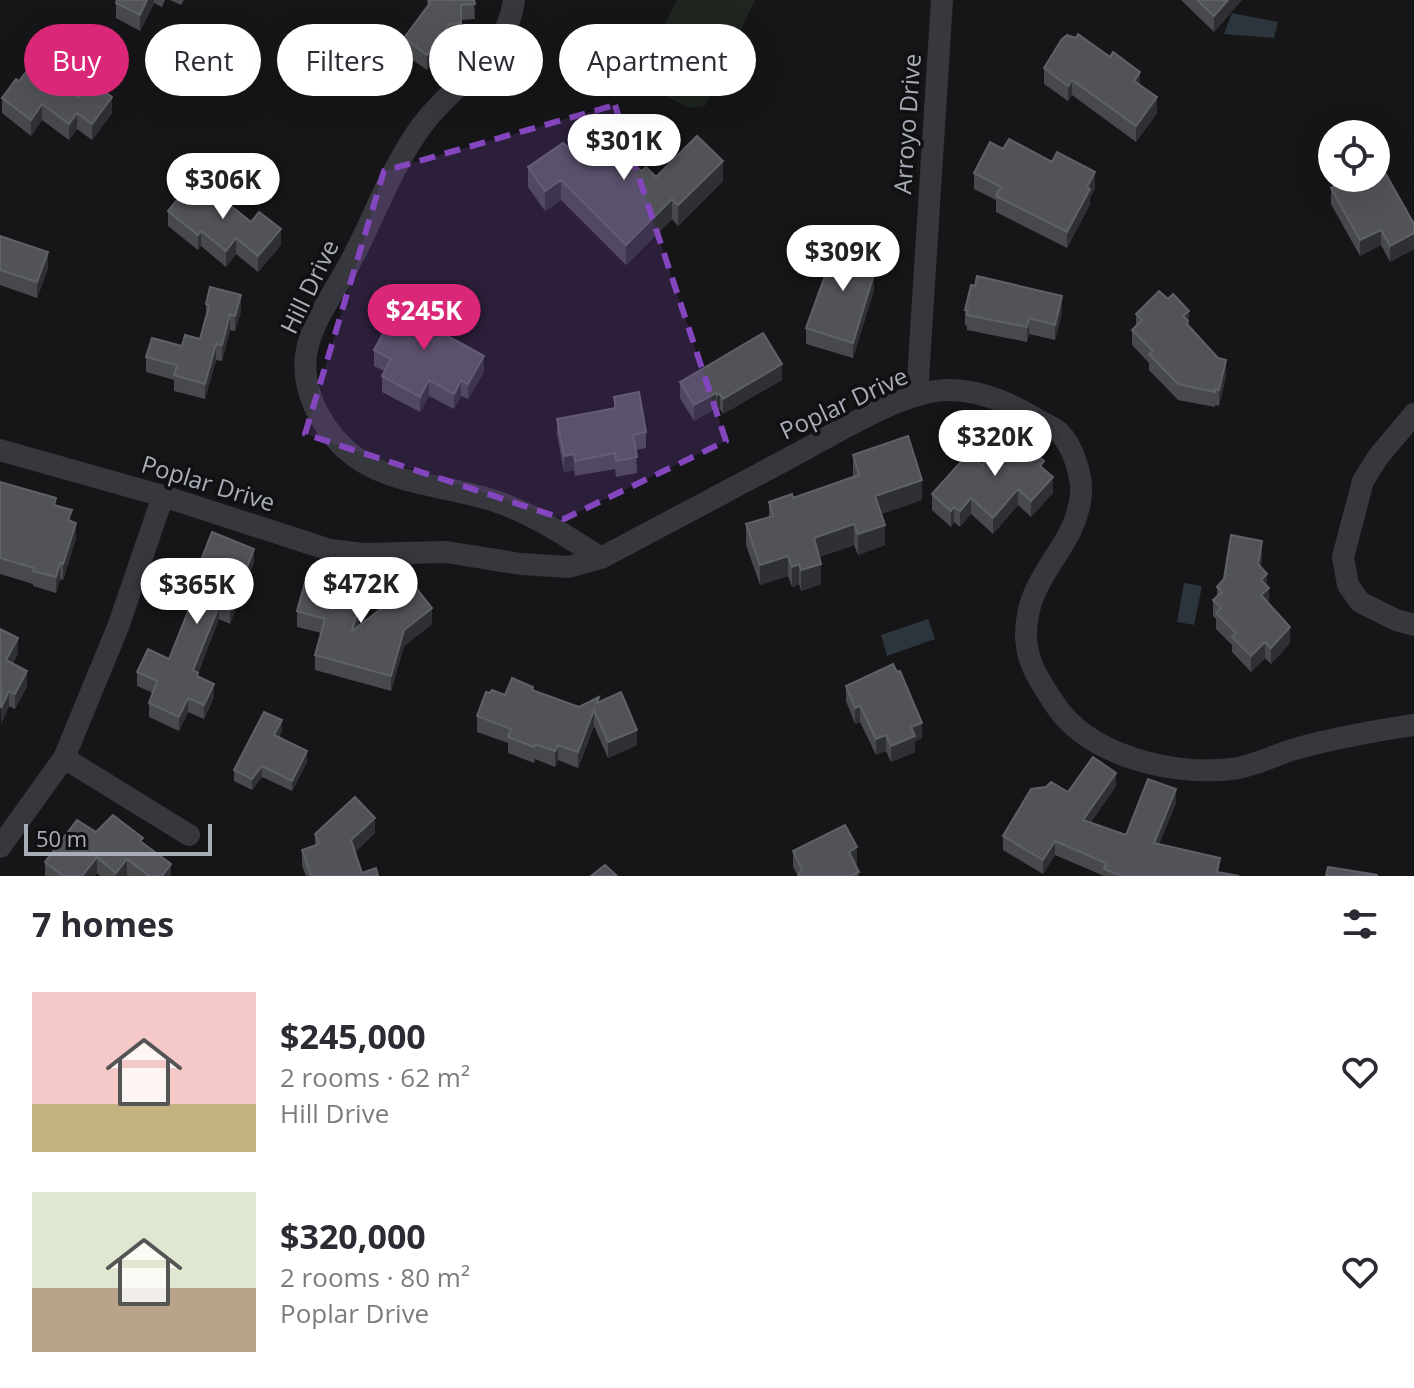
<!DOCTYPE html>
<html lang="en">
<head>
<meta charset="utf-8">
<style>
  :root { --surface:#fff; --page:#f7f7f7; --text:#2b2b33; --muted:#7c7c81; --accent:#db2777 }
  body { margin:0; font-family:"Open Sans",sans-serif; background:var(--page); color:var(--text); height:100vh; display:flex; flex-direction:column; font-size:30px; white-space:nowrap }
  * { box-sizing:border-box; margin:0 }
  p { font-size:26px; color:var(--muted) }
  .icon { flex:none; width:44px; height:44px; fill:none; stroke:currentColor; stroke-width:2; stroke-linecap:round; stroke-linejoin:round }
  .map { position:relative; height:876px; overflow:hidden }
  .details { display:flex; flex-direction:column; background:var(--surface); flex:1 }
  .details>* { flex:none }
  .hud { position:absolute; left:24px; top:24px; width:800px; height:72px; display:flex; gap:16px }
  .controls { position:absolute; left:1318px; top:120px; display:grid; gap:16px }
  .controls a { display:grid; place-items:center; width:72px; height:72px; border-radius:50%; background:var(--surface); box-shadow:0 8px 32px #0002; font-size:40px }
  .scale { position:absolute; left:24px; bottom:20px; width:188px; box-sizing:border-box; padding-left:8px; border:4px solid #a8adb8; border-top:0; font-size:22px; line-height:28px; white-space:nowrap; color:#a8adb8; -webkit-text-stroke:6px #111113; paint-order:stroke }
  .price { position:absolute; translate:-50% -68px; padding:0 18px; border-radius:28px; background:#fff; color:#222; font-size:26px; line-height:52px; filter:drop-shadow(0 2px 4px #0008) }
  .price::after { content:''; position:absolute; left:50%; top:48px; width:24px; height:18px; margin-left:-12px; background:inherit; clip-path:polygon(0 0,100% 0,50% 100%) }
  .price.selected { background:var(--accent); color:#fff }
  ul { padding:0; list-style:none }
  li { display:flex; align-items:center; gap:24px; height:200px; padding:0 32px }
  li span { display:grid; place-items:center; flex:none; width:224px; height:160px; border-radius:0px; color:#555 }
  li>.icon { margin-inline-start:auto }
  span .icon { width:96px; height:96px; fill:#fffc; stroke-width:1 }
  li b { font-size:34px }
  h2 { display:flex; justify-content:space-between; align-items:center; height:96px; padding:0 32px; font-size:34px }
  .pill { padding:0 28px; border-radius:36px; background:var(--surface); box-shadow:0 8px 32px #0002; font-size:28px; line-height:72px }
  .pill.selected { background:var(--accent); color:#fff }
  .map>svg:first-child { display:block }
  .green { fill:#1e261f }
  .water { fill:#2c353c }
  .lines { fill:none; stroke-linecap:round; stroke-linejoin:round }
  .minor { stroke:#37383d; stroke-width:22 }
  .wall { fill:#47494d }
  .shaded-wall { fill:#2f3033 }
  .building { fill:#525359; stroke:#5f6168; stroke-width:2 }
  .marked { fill:#8446be; fill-opacity:0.2; stroke:#8446be; stroke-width:6; stroke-dasharray:16 10; stroke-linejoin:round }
  .labels { text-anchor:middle; stroke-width:7; stroke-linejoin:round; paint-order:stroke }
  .street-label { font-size:24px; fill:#a8adb8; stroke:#111113 }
</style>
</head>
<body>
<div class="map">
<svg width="1414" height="876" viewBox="0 0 1414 876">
  <rect width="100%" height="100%" fill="#161618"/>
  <path class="green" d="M677,0H755L705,106L689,108L647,86L641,71Z"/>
  <path class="water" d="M1232,13L1278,22L1274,38L1224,34Z
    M1184,583L1202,586L1194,625L1177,622Z
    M928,619L935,639L887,656L881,635Z"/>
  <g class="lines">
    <path class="minor" d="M514,0C508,54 454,83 423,124C393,164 376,213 353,257C338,288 311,320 306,355C302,390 319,423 343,447C384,486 444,484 495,501C534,514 566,536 601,558
      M917,395L942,0
      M1414,414L1378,457L1363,481L1343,557L1348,585L1360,602L1396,620L1414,625
      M0,450L163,496L330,550L364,554L446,552L521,564L569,567L601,558C665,524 729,490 793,456C833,435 903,390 948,390C981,390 1010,403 1038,420C1044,424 1053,427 1059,432C1073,446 1082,475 1081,494C1076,551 1025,573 1026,637C1027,664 1040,681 1054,703C1088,756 1172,776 1232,769C1255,766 1274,755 1295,749C1335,738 1374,731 1414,725
      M64,758L189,835
      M0,847L64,758L118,627L163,496"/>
  </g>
  <path class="wall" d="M117,0H165L162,7L154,3L140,31L116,18V3Z
    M170,0H184L181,5Z
    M427,0H474L475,19L461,20V38L450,39L427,70L404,54V38L428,6Z
    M1181,0H1242L1214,32Z
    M1044,68L1140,85L1157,113L1136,142L1072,95L1068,101L1044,84Z
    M19,81L78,97L112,113L92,140L77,129L69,140L42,120L31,136L2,113V98Z
    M1003,149L1095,188L1090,198V204L1067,248L996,212V200L974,189V173Z
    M576,153L642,171L656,177L723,181L678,226L672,219L626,265L561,200L545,211L528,187V167Z
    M1331,188L1414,224V249L1390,262L1381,245L1360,256L1331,204Z
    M196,198L281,245L258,272L236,254L226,267L201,246L198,250L168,226V211Z
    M0,236L48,268L37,298L0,285Z
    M869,267L873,274L874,290L853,358L806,344V328Z
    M1168,299L1226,376L1219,406L1215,405V407L1178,400L1149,370V363L1132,345V330L1136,326V314Z
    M206,304L241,311L235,331L230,330L222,361L216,360L205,399L174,391V380L146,372V357L182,346L200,339L206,317Z
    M965,310L1062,312L1055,340L1029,334L1027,342L967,330V326L965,325Z
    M430,319L444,334L484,372L468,399L461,396L454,409L429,396L420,412L382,392V376L384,371L374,366V350Z
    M782,380L723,414L720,409L717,411L716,408L694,421L680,398V382Z
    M614,397L646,432V448L636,450L637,473L616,477L615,469L575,476L574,470L564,472L557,434V419L614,408Z
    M853,455L922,500L881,514L885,545L858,555L854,545L819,557L821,584L801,591L799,584L792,587L788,576L760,585L746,545V524L769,517V502L793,498L853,477Z
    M982,465L1044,469L1053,493L1031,517L1018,505L993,534L971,514L960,527L954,522L951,527L932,510V494Z
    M0,482L56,505L72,521L76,538L63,580L60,579L56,593L33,586V584L0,574Z
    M1262,556L1261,566L1267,586L1269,604L1290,643L1271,664L1265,658L1251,672L1232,652V645L1216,629V619L1213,616V600L1217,597V587Z
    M254,562L230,624L219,619L198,673V676L214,697L204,719L188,712L179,731L149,717V703L153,693L137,686V672L169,659L190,605H189V591Z
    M362,610L358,626L432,624L404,646L391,691L315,670V655L321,633L297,627V611Z
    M0,629L18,653L13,663L27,686L15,709L9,706L1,724Z
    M846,686L922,738L915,741V752L891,762L886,751L876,755L860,722L855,724L846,701Z
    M533,690L579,707L599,702L637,745L608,758L594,726L578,768L558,760L555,767L535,759L534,763L508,753V743L477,732V716L490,693L505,695Z
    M282,731L279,737L307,762L292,791L262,777L252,790L234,781V770Z
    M1116,786L1091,822L1126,835L1176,803L1159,844L1220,873L1239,876H1104L1055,855L1043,874L1003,850V836L1068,792Z
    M96,832L143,843L171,876H128L127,875L126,876H100L97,873L94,876H45V862Z
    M375,833L355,852L362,873L378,876H306L302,866V850L315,846V834Z
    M793,851L857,863L855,864L859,876H798L793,867Z"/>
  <path class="shaded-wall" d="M147,0H154V3L140,31V15Z
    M1228,0H1242L1214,32V16Z
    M450,24V39L427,70V55Z
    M1140,72V88L1134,81Z
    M1072,80V95L1068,101V86Z
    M112,97V113L92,140V124Z
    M1157,97V113L1136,142V126Z
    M42,104V120L31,136V120Z
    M77,113V129L69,140V124Z
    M723,161V181L678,226V205Z
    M1095,172V188L1090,198V204L1067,248V232Z
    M561,180V200L545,211V191Z
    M672,199V219L626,265V245Z
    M281,229V245L258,272V256Z
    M1381,230V245L1360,256V240Z
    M201,231V246L198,250V235Z
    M1414,233V249L1390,262V246Z
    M236,238V254L226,267V251Z
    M870,250V266L865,281V266Z
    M48,252V268L37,298V282Z
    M873,268L874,290L853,358V343Z
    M241,295V311L235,331V316Z
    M1062,296V312L1055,340V325Z
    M1189,311V326L1188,327L1183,316Z
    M230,314V330L222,361V345Z
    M1029,318V334L1027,342V327Z
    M216,344V360L205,399V384Z
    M484,356V372L468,399V384Z
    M1226,360V376L1219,406V390Z
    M782,364V380L723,414V399Z
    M429,380V396L420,412V397Z
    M461,380V396L454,409V394Z
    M716,393V408L694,421V405Z
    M720,394V409L717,411V395Z
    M574,454V470L564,472V456Z
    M1053,477V493L1031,517V501Z
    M922,480V500L875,516V496Z
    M1018,489V505L993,534V518Z
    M971,498V514L960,527V511Z
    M954,507V522L951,527V511Z
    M76,523V538L63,580V564Z
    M854,524V545L814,558V538Z
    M885,525V545L858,555V534Z
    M1262,541V556L1258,579V564Z
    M254,549V562L230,624V610Z
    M788,556V576L760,585V565Z
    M60,563V579L56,593V577Z
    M799,564V584L792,587V567Z
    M821,564V584L801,591V570Z
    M1267,574V589L1261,580Z
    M1269,588V604L1261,595Z
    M362,594V610L352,646V631Z
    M219,606V619L193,684V670Z
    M432,608V624L404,646L391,691V676L404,630Z
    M1290,627V643L1271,664V648Z
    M18,638V653L6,676V660Z
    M1265,642V658L1251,672V656Z
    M27,671V686L15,709V694Z
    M214,684V697L204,719V705Z
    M9,691V706L1,724V708Z
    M188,698V712L179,731V717Z
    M860,706V722L855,724V708Z
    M594,710V726L578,768V752Z
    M282,720V731L274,746V735Z
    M922,723V738L915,741V752L891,762V746L911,727Z
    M637,730V745L608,758V742Z
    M886,735V751L876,755V739Z
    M558,745V760L555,767V751Z
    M307,751V762L292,791V781Z
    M262,766V777L252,790V779Z
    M1116,773V786L1083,833V820Z
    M1176,789V803L1154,857V843Z
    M375,818V833L351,856V840Z
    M1055,841V855L1043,874V860Z
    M857,847V863L849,867V852Z
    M97,857V873L94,876H82Z
    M127,859V875L126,876H116V873Z
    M171,864V876H162Z"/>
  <path class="building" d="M117,0H147L140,15L116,3Z
    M429,0H474L475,4L461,5V23L450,24L427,55L404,38L430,3Z
    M1197,0H1228L1214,16Z
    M1078,34L1110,57L1113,52L1140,72L1134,81L1157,97L1136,126L1072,80L1068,86L1044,68L1062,39L1067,35L1076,38Z
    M33,63L78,97L90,81L112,97L92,124L77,113L69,124L42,104L31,120L2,98L16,79L19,81Z
    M592,136L642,171L646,167L656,177L697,136L723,161L678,205L672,199L626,245L561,180L545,191L528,167L563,143L576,153Z
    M1009,139L1052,162L1057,152L1095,172L1087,187L1090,189L1067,232L996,196L1001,187L974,173L990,142L1003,149Z
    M1379,162L1414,224V233L1390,246L1381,230L1360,240L1331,188L1350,178H1376V163Z
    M206,186L251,222L259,212L281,229L258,256L236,238L226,251L201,231L198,235L168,211L185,190L196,198Z
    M0,236L48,252L37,282L0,270Z
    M838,240L870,250L865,266L873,268L872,274H874L853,343L806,328Z
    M977,276L1062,296L1055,325L1029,318L1027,327L967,315L968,310H965L971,285L975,286Z
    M210,287L241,295L235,316L230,314L222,345L216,344L205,384L174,375L177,365L146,357L152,338L182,346L185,335L200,339L209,306L206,304Z
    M1159,291L1168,299L1173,294L1189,311L1183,316L1188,321L1186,323L1218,358L1226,360L1219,390L1215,389V392L1178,384L1149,354L1153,351L1132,330L1142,320L1136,314Z
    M404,295L430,315L429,318L444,334L484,356L468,384L461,380L454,394L429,380L420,397L382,376L391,359L374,350Z
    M763,333L782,364L723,399L720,394L717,395L716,393L694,405L680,382Z
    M639,392L646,432L633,435L637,457L616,461L615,453L575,461L574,454L564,456L557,419L616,408L614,397Z
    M1011,433L1044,461L1040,466L1053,477L1031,501L1018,489L993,518L971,498L960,511L954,507L951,511L932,494L969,453L982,465Z
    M908,436L922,480L875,496L885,525L858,534L854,524L814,538L821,564L801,570L799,564L792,567L788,556L760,565L746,524L773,516L769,502L792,494L793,498L859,475L853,455Z
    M0,482L56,498L54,505L72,510L68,520L76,523L63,564L60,563L56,577L33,571L34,568L0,558Z
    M212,532L254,549L230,610L219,606L193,670L198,673L197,676L214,684L204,705L188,698L179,717L149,703L157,681L137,672L148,649L169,659L195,594L189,591Z
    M1231,535L1262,541L1258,564L1267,574L1261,580L1269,588L1261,595L1290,627L1271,648L1265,642L1251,656L1232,637L1236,633L1216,613L1221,608L1213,600L1222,592L1217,587L1224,579Z
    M306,579L362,594L352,631L413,584L432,608L404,630L391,676L315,655L325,619L297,611Z
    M0,629L18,638L6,660L27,671L15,694L9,691L1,708Z
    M893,664L897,672L900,671L922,723L911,727L915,736L891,746L886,735L876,739L860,706L855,708L846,686Z
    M512,678L533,687L532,690L579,707L599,697L597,703L621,692L637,730L608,742L594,710L578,752L558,745L555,751L535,744L534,747L508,737L511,729L477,716L486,692L490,693L492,690L505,695Z
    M264,712L282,720L274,735L307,751L292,781L262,766L252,779L234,770Z
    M1093,757L1116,773L1083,820L1126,835L1148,779L1176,789L1154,843L1220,858L1217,872L1239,876H1122L1104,869L1106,863L1055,841L1043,860L1003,836L1031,789L1046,787L1051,782L1068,792Z
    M355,797L375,818L351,840L362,873L376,868L378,876H311L302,850L319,844L315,834Z
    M113,815L143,838L140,841L171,864L162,876H149L127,859L116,873L97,857L82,876H63L45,862L77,820L96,832Z
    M845,825L857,847L849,852L859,872L850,876H798L802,869L793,851Z
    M605,865L617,876H591Z
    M1328,867L1378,875L1326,876Z"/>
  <path class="marked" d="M615,105L726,441L564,519L305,434L384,171Z"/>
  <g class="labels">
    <g class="street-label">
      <text transform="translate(908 124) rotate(-86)" y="8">Arroyo Drive</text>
      <text transform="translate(310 287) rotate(-64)" y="8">Hill Drive</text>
      <text transform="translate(844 404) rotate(-25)" y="8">Poplar Drive</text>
      <text transform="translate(208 484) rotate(17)" y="8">Poplar Drive</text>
    </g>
  </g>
</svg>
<div class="controls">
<a><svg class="icon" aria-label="locate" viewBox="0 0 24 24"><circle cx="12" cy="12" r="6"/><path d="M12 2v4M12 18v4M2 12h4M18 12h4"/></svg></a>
</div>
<div class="scale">50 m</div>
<b class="price" style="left:624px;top:182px">$301K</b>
<b class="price" style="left:223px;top:221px">$306K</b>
<b class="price" style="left:843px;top:293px">$309K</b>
<b class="price selected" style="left:424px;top:352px">$245K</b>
<b class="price" style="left:995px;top:478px">$320K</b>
<b class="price" style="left:361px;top:625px">$472K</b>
<b class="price" style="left:197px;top:626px">$365K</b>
<div class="hud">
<a class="pill selected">Buy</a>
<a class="pill">Rent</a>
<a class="pill">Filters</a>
<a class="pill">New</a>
<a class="pill">Apartment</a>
</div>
</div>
<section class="details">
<h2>7 homes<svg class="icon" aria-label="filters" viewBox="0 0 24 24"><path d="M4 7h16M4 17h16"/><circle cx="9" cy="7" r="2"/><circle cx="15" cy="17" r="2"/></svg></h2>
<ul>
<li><span style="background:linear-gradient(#f6c9c9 70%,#c2b280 0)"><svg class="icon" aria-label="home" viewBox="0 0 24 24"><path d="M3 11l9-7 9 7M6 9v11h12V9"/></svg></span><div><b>$245,000</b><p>2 rooms · 62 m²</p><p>Hill Drive</p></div><svg class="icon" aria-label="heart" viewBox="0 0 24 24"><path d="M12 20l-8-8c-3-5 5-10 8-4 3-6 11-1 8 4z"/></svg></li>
<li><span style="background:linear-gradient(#dfe7d0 60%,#b9a48a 0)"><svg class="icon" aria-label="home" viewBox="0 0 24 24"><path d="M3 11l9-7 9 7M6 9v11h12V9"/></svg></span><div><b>$320,000</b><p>2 rooms · 80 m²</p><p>Poplar Drive</p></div><svg class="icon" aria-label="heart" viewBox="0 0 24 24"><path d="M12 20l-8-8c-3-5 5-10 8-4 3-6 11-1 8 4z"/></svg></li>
</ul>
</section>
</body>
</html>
